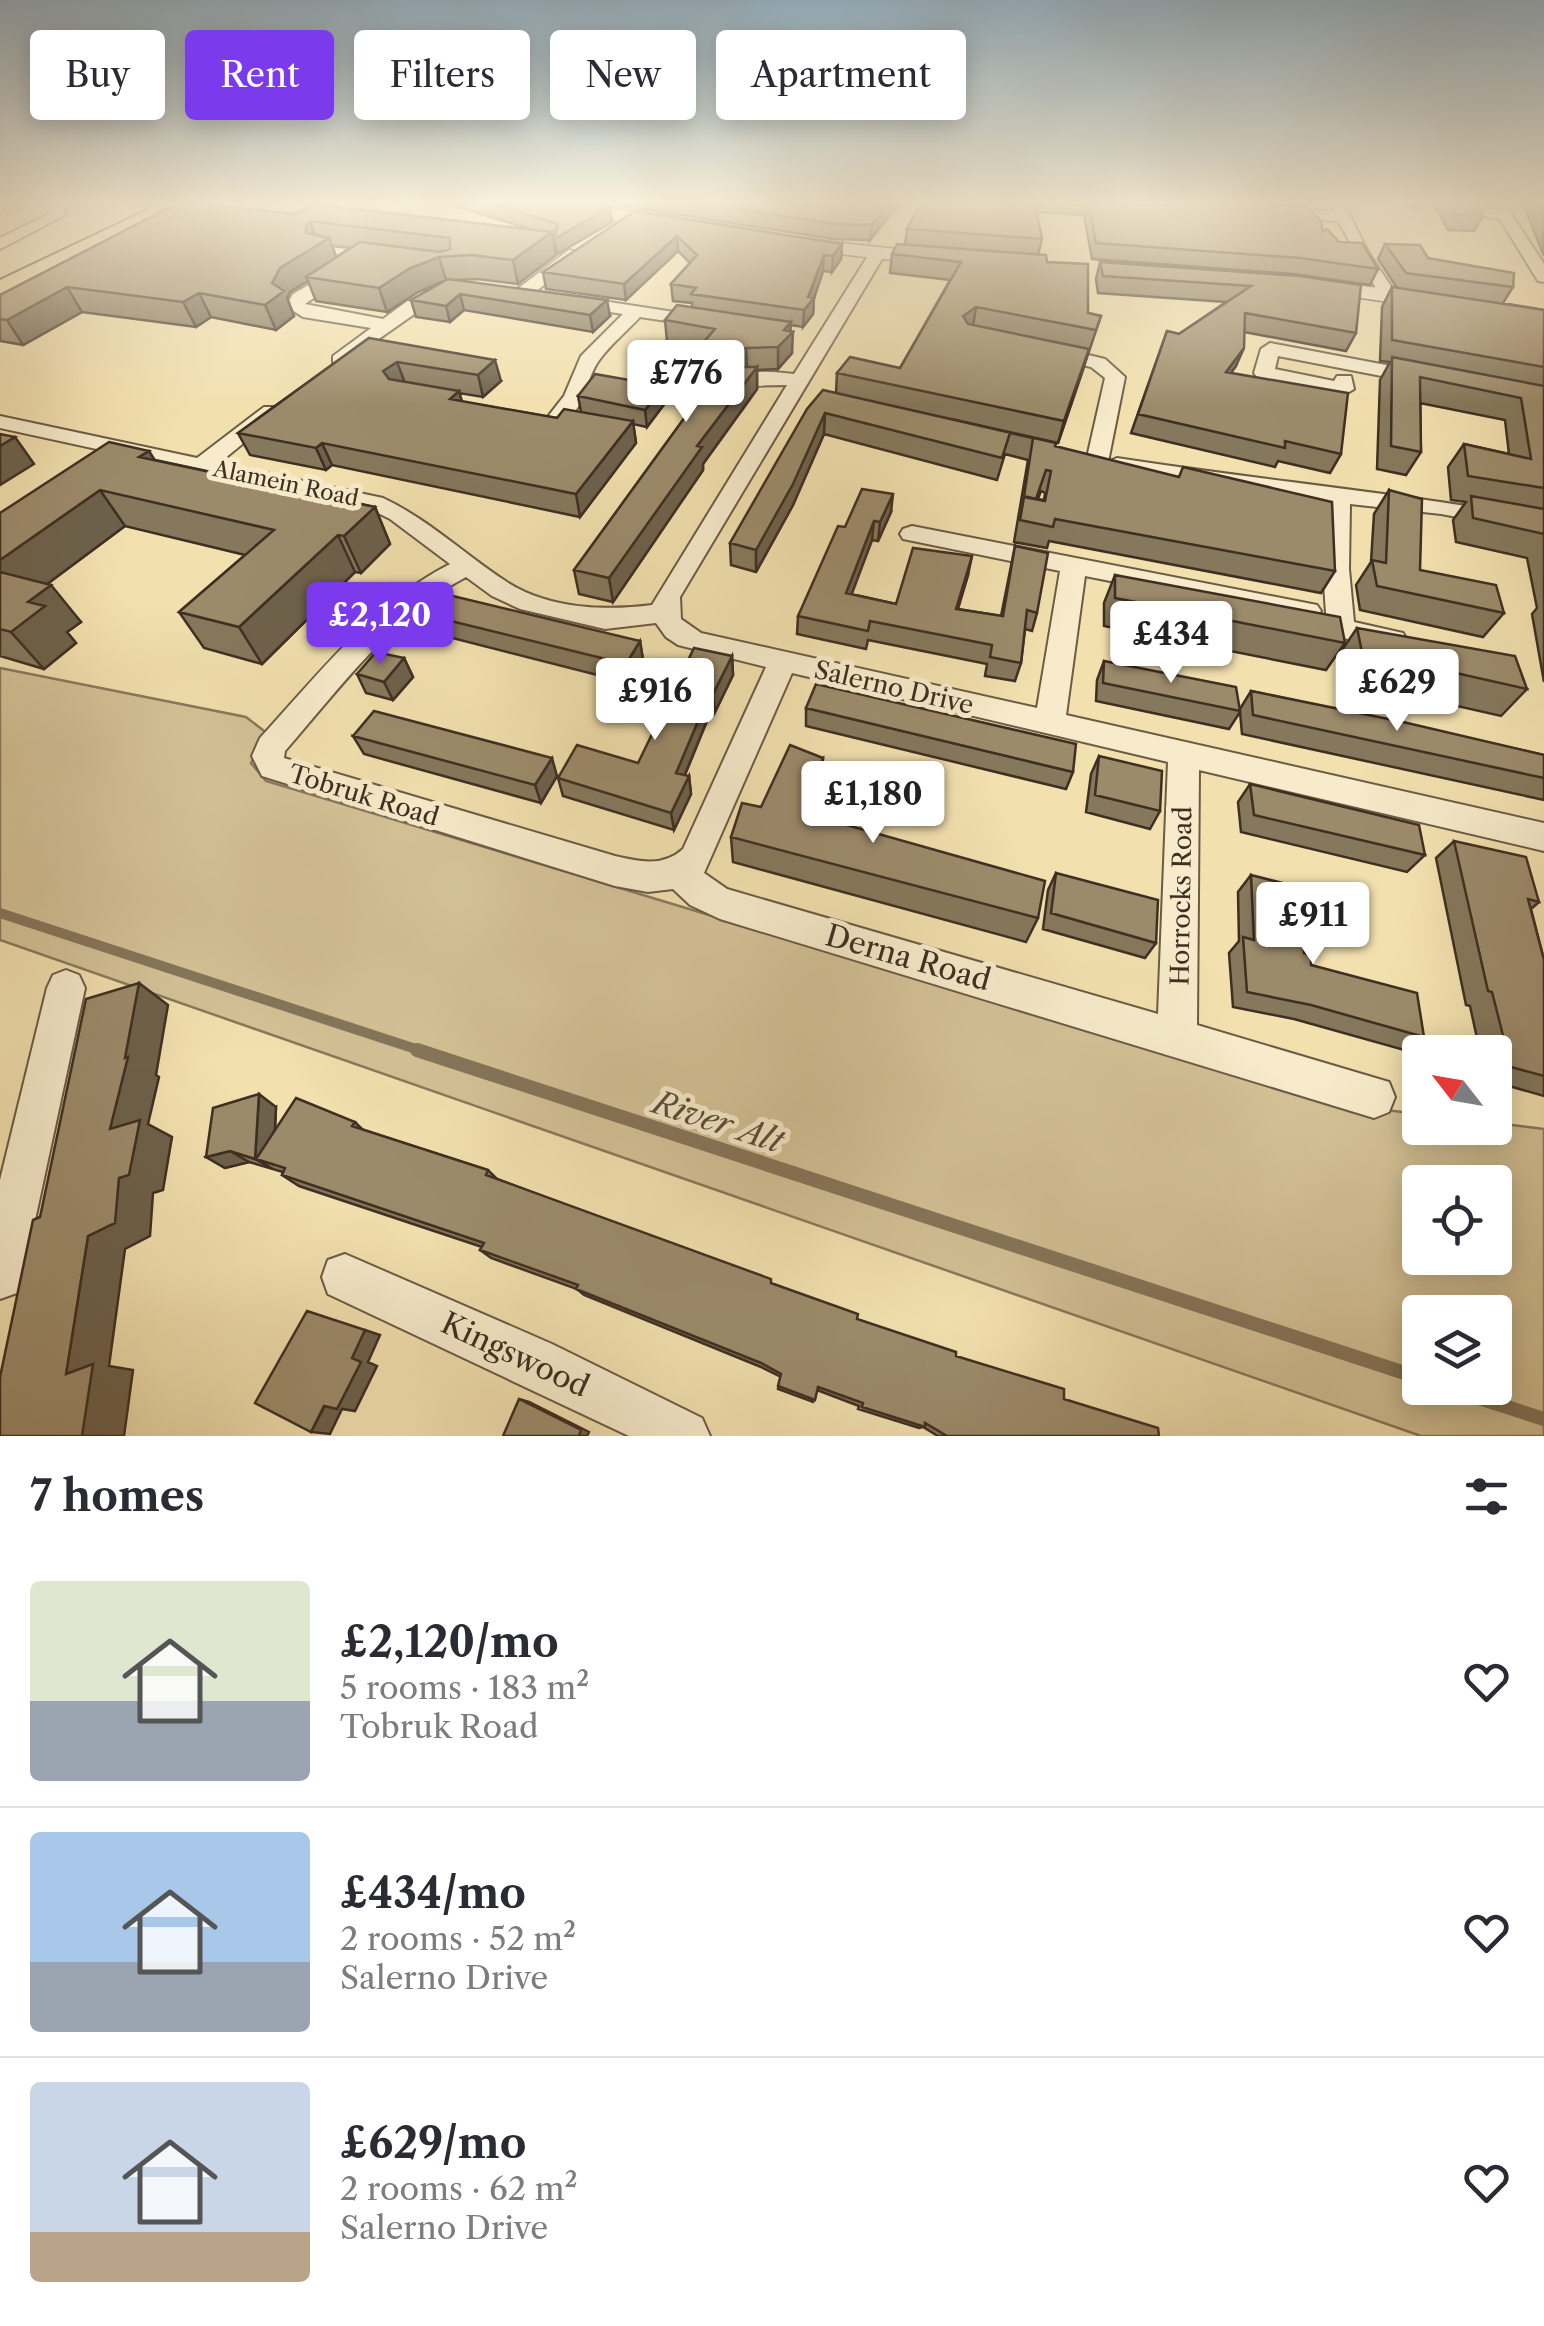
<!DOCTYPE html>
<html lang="en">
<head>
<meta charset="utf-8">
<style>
  :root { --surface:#fff; --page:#f2f2f3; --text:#2b2b33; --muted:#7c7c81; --line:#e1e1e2; --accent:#7c3aed }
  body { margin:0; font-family:"Libre Caslon Text",serif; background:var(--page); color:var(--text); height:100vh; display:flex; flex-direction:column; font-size:38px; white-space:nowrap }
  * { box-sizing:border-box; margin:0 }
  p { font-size:32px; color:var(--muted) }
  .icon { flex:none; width:55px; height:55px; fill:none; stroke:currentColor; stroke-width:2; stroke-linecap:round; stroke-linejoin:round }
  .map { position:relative; height:1436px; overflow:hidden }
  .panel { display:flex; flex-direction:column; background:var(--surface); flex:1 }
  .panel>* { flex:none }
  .top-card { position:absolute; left:30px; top:30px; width:1000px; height:90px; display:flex; gap:20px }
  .needle { width:65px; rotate:301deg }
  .buttons { position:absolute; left:1402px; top:1035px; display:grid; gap:20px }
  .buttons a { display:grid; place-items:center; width:110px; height:110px; border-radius:10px; background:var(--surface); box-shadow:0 5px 25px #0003; font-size:50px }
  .price { position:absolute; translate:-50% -85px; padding:0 22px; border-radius:10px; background:#fff; color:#222; font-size:32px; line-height:65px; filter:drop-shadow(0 2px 5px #0008) }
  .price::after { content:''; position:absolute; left:50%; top:60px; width:30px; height:22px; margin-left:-15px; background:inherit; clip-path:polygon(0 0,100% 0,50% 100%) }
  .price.active { background:var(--accent); color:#fff }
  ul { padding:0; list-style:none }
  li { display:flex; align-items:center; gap:30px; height:250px; padding:0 30px }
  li+li { border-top:2px solid var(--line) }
  li span { display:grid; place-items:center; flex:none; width:280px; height:200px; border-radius:10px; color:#555 }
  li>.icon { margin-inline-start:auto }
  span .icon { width:120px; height:120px; fill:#fffc; stroke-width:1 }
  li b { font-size:42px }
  h2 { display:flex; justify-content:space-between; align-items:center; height:120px; padding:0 30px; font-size:42px }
  .pill { padding:0 35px; border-radius:10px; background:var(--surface); box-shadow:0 5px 25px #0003; font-size:35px; line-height:90px }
  .pill.active { background:var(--accent); color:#fff }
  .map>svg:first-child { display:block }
  .green { fill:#d4c297; stroke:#8a785c; stroke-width:2.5; fill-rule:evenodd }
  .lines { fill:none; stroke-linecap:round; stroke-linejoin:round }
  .stream-far1 { stroke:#86755a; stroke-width:10 }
  .stream { stroke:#86755a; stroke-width:14 }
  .minor-casing { stroke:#6c5b45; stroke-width:4 }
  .tertiary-casing { stroke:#6c5b45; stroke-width:3 }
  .trunk-casing { stroke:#3f2f22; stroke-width:4 }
  .minor { fill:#f7ebcb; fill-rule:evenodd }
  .tertiary { fill:#f7ebcb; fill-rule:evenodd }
  .trunk { fill:#f2e0af; fill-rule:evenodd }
  .wall { fill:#86785c; stroke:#3f2f22; stroke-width:2.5; fill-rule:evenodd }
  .shaded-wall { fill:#6d614b; stroke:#3f2f22; stroke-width:2.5 }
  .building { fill:#9c8b6b; stroke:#3f2f22; stroke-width:2.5 }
  .labels { text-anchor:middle; stroke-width:10; stroke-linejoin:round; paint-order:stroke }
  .far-street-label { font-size:22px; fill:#3f2f22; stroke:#f7ebcb }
  .street-label { font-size:25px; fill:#3f2f22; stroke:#f7ebcb }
  .near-street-label { font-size:30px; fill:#3f2f22; stroke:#f7ebcb }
  .near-water-label { font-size:32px; font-style:italic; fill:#5c4c39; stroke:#f7ebcb }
</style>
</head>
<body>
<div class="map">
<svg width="1544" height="1436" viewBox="0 0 1544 1436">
  <rect width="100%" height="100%" fill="#f2e0af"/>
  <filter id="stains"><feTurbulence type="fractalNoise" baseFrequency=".002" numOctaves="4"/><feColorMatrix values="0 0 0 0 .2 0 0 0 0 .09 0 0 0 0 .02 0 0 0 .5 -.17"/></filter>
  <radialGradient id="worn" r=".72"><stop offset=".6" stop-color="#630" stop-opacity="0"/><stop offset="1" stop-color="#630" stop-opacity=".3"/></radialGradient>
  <path class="green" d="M0,668L246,717L268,734L251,763L266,781L1334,1104L1420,1114V1128H1495V1123L1544,1129V1436H1421L0,940ZM1420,1182H1495V1258H1420ZM1420,1312H1495V1388H1420Z"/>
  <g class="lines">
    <path class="stream-far1" d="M0,913L425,1052"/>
    <path class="stream" d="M417,1050L1420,1378
      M1448,1388L1544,1419"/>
    <g class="minor-casing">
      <path id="minor" d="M9,204H28L10,213L3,209Z
        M41,204L64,206L65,215L0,249V238L51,213Z
        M1330,204H1344L1368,252L1397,295L1394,299H1382L1338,221L1274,216L1267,212L1274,208L1334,212Z
        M1488,209L1510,212L1544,264V282L1538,281L1500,219L1483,216L1481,213Z
        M569,250L583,253L528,298H516V290Z
        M871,251L885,254L680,597L681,619L701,633L1037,708L1060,571L903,539L900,534L903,529L912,526L1317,605L1321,611L1317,617L1308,620L1085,576L1066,715L1544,823V851L1199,770L1197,1025L1389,1082L1395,1097L1389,1112L1374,1118L720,919L690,905L673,889L648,892L615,886L262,776L252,756L260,738C319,674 372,604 450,564L390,519L368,508L0,428V416L197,458L264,407H278L281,411L278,415L219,463L383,498C430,520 467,557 510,584C551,609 606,611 652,605L787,385L744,386L734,380C750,368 774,372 794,374ZM466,577L492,596L520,609L605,629L656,623L666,637L678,645L766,667L683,849C663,867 640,862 615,856L284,758L285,751C341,687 391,617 466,577ZM792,673L1168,762L1158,1014L727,889L704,873Z
        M345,264L351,266V272L305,304L383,319L421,291L445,282L453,287L340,366L333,364V356L371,328L303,317L286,306L293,294Z
        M570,296L707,317L716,322L707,327L640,317C627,331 611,344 600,359C584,379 586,416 556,425L546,419L564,396L581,356L623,314L564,305V297Z
        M1270,343L1423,372L1433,378L1423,384L1278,356L1275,369L1334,381L1337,376H1351L1354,389L1344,395L1257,377L1254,373L1261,349Z
        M1047,345L1105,359L1125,377L1108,462L1117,458C1259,480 1402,493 1544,519V533L1441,514L1350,504L1349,569L1354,622L1403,633L1407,640L1403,647L1393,650L1331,635L1327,628L1323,569L1326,501L1117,472L1106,465L1089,467L1086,462L1105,378L1091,367L1040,355V347Z
        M66,970L79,975L85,988L23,1276L17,1293L0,1299V1180L47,988L53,975Z
        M345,1254L552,1344L702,1418L710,1436H629L328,1294L322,1277L328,1260Z"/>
    </g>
    <g class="tertiary-casing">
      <path id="tertiary" d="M546,204H585L676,220L685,226L676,232L555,209Z
        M794,238L944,254L954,260L944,266L787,248V240Z
        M1313,280L1437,295L1448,302L1437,309L1306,290L1302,286L1306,282Z"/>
    </g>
    <g class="trunk-casing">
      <path id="trunk" d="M160,204H191L0,300V280Z"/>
    </g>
    <use href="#minor" class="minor"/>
    <use href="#tertiary" class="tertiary"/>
    <use href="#trunk" class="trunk"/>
  </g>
  <path class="wall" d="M449,204H589L612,222L557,254L554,237H553L556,255L518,284L477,279L457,280L610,316L593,332L464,310L450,322L416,317L411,300L444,281L418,292L387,312L316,301L308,281L290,292L287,298L294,316L276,330L211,317L196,327L82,312L23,345L0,341V295L295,214L530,229ZM332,246L350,248L336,257Z
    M611,204H899L870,240L833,239Z
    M920,204H1255L1323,232L1378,269L1370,285L1293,274L1092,259L1084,215L1036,212L1042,239L1038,255L1047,262L1088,313L1101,316L1058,443L951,419L1056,443L1055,446L1335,571L1321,593L1049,541L1047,548L1014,542L1028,460L1005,454L997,480L824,434L793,505L756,572L731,565L730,543L836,393L837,373L900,368L950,280L890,273L892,254L905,245L907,229ZM1041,491L1045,493L1044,500L1038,499Z
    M1257,204H1309V206Z
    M1400,204H1425L1421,209Z
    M1434,204H1476L1483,216L1474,231L1448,230Z
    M1523,204H1544V256Z
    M635,211L842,244L841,259L832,272L823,271L814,298L813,314L803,327L790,325L792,353L778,369L757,370V389L703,464V470L613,602L579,594L574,570L699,398L684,388L682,366L699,347L667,341L665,320L692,308V303L673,301L671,284L690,263L678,251L626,300L546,289L543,272Z
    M1385,244L1513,287L1503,303L1544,310V682L1532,614L1537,608L1527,558L1456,542L1453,520L1466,502L1451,500L1448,467L1464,444L1509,454L1505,420L1420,403L1421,452L1406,475L1377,469L1380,380L1390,362L1380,361L1382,307L1392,287L1397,288L1378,259Z
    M1100,262L1300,276L1356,333L1346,351L1244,332L1236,366L1231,372L1341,454L1330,473L1278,461L1275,467L1131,433L1167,331L1179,334L1226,302L1098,293L1096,279Z
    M369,338L501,381L483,397L459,393L462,402L557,418L581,412L578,396L665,403L647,427L633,424L636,443L580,517L332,465L326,470L250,455L238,433Z
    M155,460L375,507L390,544L361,573L355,572L262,664L204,648L179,612L245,555L125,526L47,584L81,622L67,632L76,643L44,669L0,656V513Z
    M1389,490L1420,570L1504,613L1483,637L1360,610L1356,585L1371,562L1374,514Z
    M891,512L878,541L872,540L851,594L896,604L968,575L958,609L1001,616L1015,546L1037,613L1032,631L1025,629L1021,663L1015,681L985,676L987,664L868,640L866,649L797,634L798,616L845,527Z
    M1115,575L1345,643L1326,670L1104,626V603Z
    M414,612L640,641L643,660L629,683L421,630Z
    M1357,628L1527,689L1501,716L1342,680L1338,656Z
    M732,656L733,675L715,712L711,711L685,775L689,776L691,794L674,830L563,796L558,778L638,763Z
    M404,658L413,677L393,700L366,693L357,674Z
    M1104,661L1240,709L1251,691L1544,755V800L1242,734L1240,712L1229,729L1096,701L1097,680Z
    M806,708L1073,772L1066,789L806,726Z
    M353,736L557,776L541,803L364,754Z
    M1099,756L1160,811L1150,829L1086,812L1091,774Z
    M823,758L821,785L811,815L1038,918L1026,942L733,862L731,837L761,807Z
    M1250,784L1425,855L1407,872L1241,832L1238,802Z
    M1454,841L1539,902L1531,909L1544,960V1096L1495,1082V1052H1480L1470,1006L1466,1005L1436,858Z
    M1056,873L1156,943L1145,958L1043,929L1048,890Z
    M1251,875L1311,965L1424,1037L1404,1050L1294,1019L1233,1007L1229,953L1239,941L1238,892Z
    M276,1107L275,1130L355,1122L363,1130L488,1170L497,1179L771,1283L857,1319L1159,1436H938L923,1427L919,1428L858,1409L859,1406L817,1390L813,1402L778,1389L781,1377L761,1367L584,1295L577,1289L491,1258L480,1250L482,1247L299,1186L282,1175L283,1172L249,1162L225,1168L206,1157Z"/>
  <path class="shaded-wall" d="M889,204H899L870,240L872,225Z
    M610,207L612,222L557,254L554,239Z
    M310,221L318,244L329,238L338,261L306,277L308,281L290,292L287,298L294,316L276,330L265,305L272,283L280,268L306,233V225Z
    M552,232L556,255L518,284L513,260Z
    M677,236L678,251L626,300L624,284Z
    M842,244L841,259L832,272L833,256Z
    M824,255L823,271L814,298L813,314L803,327L804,310Z
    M439,257L446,280L418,292L387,312L379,288L410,268Z
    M67,287L82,312L23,345L7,320Z
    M199,293L211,317L196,327L183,302Z
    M460,294L464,310L450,322L446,306Z
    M607,300L610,316L593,332L590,315Z
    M976,307L973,327L959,336L963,316Z
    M791,322L790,334L793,332L792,353L778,369V347L784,330Z
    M746,348L747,370L730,379V357Z
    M1244,348L1236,366L1219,390L1226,372Z
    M1089,349L1083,370L1058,443L1064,421Z
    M495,360L501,381L483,397L478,375Z
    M397,362L405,383L390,392L383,371Z
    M757,367V389L703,464V470L613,602L609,578L697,446Z
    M664,386L665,403L647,427L645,410Z
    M459,391L465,413L450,399Z
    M825,413L824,434L793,505L756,572V550Z
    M633,421L636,443L580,517L576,494Z
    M15,437L34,464L0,485V446Z
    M322,443L332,465L326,470L316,448Z
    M149,451L171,486L139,457Z
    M100,490L125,526L19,605L0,583V560Z
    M893,494L891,512L878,541L880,522Z
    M375,507L390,544L361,573L344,536Z
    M874,521L872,540L845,612L846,593Z
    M338,535L355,572L262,664L239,627Z
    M972,556L968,575L952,627L956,609Z
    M51,585L81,622L67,632L76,643L44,669L11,632L28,602Z
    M640,641L643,660L629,683L626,664Z
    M732,656L733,675L715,712L713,694Z
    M404,658L413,677L393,700L384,682Z
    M710,693L711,711L678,791L676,773Z
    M552,758L557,776L541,803L535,785Z
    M823,758L821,785L803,839L804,813Z
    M689,776L691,794L674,830L671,813Z
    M139,983L168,1005L156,1075L159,1077L148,1124L172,1137L163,1190L153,1193L150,1236L125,1249L109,1366L133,1370L124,1436H82L66,1374L88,1236Z
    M259,1094L276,1107L273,1164L256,1159L273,1169L255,1159Z
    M230,1151L249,1162L225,1168L206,1157Z
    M365,1330L380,1335L368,1362L377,1366L355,1411L342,1409L330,1434L311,1432Z
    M519,1399L529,1402L589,1432L587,1436H579Z"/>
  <path class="building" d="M176,204H200L295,214L312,204L552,232L513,260L471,255L439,257L410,268L379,288L306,277L360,242L440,252L450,249V238L310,221L306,225V233L329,238L280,268L272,283L284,291L265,305L199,293L183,302L67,287L7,320L0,319V295Z
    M493,204H589L610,207L554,239L558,224Z
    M704,204H889L872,225L834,224Z
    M920,204H1035L1042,239L907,229Z
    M1089,204H1255L1308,207L1321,221L1323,232L1327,229L1339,242L1362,243L1378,269L1300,258L1096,243Z
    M1450,204H1476L1483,216L1456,215Z
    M1538,204H1544V217Z
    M635,211L842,244L833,256L824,255L808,297L814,298L804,310L691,294L696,288L671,284L697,255L677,236L624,284L543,272Z
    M897,244L1046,255L1047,262L1088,264V313L1101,316L1096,330L976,307L963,316L968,324L1089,349L1064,421L837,373L850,357L900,368L961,262L892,254Z
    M1385,244L1420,245L1428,258L1514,273L1513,287L1406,273Z
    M1100,262L1300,276L1361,285L1356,333L1245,313L1244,348L1226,372L1348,393L1341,454L1285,441V448L1138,414L1167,331L1179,334L1251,286L1103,276Z
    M448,279L607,300L590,315L460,294L446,306L411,300Z
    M1392,287L1544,310V367L1392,340Z
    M677,305L791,322L784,330L793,332L778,347L746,348L730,357L741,367H757L697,446L702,447L609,578L574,570L709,384L682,366L715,329L665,320Z
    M369,338L495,360L478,375L397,362L383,371L389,379L459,391L450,399L557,418L564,409L633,421L576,494L322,443L316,448L238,433Z
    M1392,357L1544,386V488L1468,476L1464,444L1531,459L1521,398L1420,377L1421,452L1391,446Z
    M595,374L664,386L645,410L578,396Z
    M823,390L1056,443L1055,446L1179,477L1183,467L1332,502L1335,571L1055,519L1053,527L1020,520L1024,497L1045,501L1051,471L1046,470L1036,499L1024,496L1033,438L1010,433L1002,458L825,413L793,484L756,550L730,543L807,409Z
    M0,434L15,437L0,446Z
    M109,442L149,451L139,457L375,507L344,536L338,535L239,627L179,612L274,530L100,490L0,560V513Z
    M862,489L893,494L880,522L874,521L846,593L896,604L913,548L972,556L956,609L1003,616L1015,546L1048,553L1037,613L1027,610L1021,663L990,657L992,645L870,621L868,631L798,616L838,526L845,527Z
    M1389,490L1422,499L1420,570L1496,585L1504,613L1377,586L1372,560L1386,563Z
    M1471,496L1544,509V534L1473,518Z
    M0,572L51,585L28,602L45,606L11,632L0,629Z
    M1115,575L1340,617L1345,643L1115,598Z
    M432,591L640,641L626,664L414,612Z
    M1357,628L1515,656L1527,689L1362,652Z
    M694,648L732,656L713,694L710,693L676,773L689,776L671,813L558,778L577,745L638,763Z
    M376,652L404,658L384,682L357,674Z
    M1104,661L1236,687L1240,711L1103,683Z
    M816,684L1076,744L1073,772L806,708Z
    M1251,691L1403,722L1544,755V778L1253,715Z
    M374,711L552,758L535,785L353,736Z
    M790,745L823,758L804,813L1045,881L1038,918L731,837L742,803L761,807Z
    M1099,756L1162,771L1160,811L1095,795Z
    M1250,784L1419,825L1425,855L1254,815Z
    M1454,841L1526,857L1539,902L1528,899L1544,960V1076L1511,1067L1492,992L1488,991Z
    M1056,873L1158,900L1156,943L1051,913Z
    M1251,875L1298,887L1304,953L1311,955V965L1417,993L1424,1037L1311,1005L1247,992L1243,937L1254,940Z
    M139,983L125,1058L128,1057L110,1129L140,1120L129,1175L119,1178L115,1223L88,1236L66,1374L93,1364L82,1436H0V1377L33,1220L40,1217L86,999Z
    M259,1094L255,1159L230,1151L206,1157L213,1108Z
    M296,1098L355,1122L352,1126L488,1170L486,1175L771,1279V1283L858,1314L857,1319L956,1352V1356L1064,1389V1399L1158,1428L1159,1436H947L925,1423V1427L862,1407L863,1403L818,1387L815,1400L778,1386L781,1374L761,1363L576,1289L578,1285L480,1250L484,1243L282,1175L285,1168L256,1159Z
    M307,1311L365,1330L352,1358L361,1362L337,1409L324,1406L311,1432L255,1403Z
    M519,1399L581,1430L579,1436H503Z"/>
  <linearGradient id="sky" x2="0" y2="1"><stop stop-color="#93aebe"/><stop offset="0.5" stop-color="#f9f1db"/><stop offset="1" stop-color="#f9f1db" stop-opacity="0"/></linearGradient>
  <rect width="1544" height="405" fill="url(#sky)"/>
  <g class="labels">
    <g class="far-street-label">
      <text transform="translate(286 483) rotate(12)" y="8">Alamein Road</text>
    </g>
    <g class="street-label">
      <text transform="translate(894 687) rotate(13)" y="9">Salerno Drive</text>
      <text transform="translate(364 795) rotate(17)" y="9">Tobruk Road</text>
      <text transform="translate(1181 896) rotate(-89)" y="9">Horrocks Road</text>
    </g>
    <g class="near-street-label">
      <text transform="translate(908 958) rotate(16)" y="10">Derna Road</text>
      <text transform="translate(515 1355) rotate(25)" y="10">Kingswood</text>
    </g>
    <g class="near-water-label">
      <text transform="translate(718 1122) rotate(18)" y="11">River Alt</text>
    </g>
  </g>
  <rect width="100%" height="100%" filter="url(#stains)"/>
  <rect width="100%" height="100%" fill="url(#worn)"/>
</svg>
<div class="buttons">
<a><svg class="needle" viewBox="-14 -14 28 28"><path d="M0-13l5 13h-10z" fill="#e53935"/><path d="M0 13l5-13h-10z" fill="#7c7c81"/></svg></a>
<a><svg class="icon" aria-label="locate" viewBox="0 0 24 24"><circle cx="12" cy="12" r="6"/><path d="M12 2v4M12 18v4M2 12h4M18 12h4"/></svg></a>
<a><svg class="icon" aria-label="layers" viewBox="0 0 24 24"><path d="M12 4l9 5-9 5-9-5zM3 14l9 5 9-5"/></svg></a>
</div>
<b class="price" style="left:686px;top:425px">£776</b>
<b class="price active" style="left:380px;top:667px">£2,120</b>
<b class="price" style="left:1171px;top:686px">£434</b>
<b class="price" style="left:1397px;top:734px">£629</b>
<b class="price" style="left:655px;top:743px">£916</b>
<b class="price" style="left:873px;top:846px">£1,180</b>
<b class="price" style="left:1313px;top:967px">£911</b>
<div class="top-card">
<a class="pill">Buy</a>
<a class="pill active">Rent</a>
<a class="pill">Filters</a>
<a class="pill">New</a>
<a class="pill">Apartment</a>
</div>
</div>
<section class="panel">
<h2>7 homes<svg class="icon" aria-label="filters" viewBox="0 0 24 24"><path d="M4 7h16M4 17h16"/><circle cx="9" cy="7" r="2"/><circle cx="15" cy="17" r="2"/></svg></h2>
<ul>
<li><span style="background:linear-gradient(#dfe7d0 60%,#9aa5b1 0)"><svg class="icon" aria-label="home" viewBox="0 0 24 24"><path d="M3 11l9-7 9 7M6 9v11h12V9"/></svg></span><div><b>£2,120/mo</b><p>5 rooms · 183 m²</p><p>Tobruk Road</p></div><svg class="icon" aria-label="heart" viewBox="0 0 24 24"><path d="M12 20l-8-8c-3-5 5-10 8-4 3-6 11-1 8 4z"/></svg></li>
<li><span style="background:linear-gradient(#a9c7e8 65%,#9aa5b1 0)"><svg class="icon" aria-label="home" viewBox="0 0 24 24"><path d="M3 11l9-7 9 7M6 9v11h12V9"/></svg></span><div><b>£434/mo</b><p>2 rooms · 52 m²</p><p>Salerno Drive</p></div><svg class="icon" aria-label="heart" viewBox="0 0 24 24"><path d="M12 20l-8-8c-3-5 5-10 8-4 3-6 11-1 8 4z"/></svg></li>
<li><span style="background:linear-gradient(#c9d6e8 75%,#b9a48a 0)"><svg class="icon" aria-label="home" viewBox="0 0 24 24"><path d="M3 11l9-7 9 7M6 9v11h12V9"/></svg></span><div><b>£629/mo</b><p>2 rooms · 62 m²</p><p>Salerno Drive</p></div><svg class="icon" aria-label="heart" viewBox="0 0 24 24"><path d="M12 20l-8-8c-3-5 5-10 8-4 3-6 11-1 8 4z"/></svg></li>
</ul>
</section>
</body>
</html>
